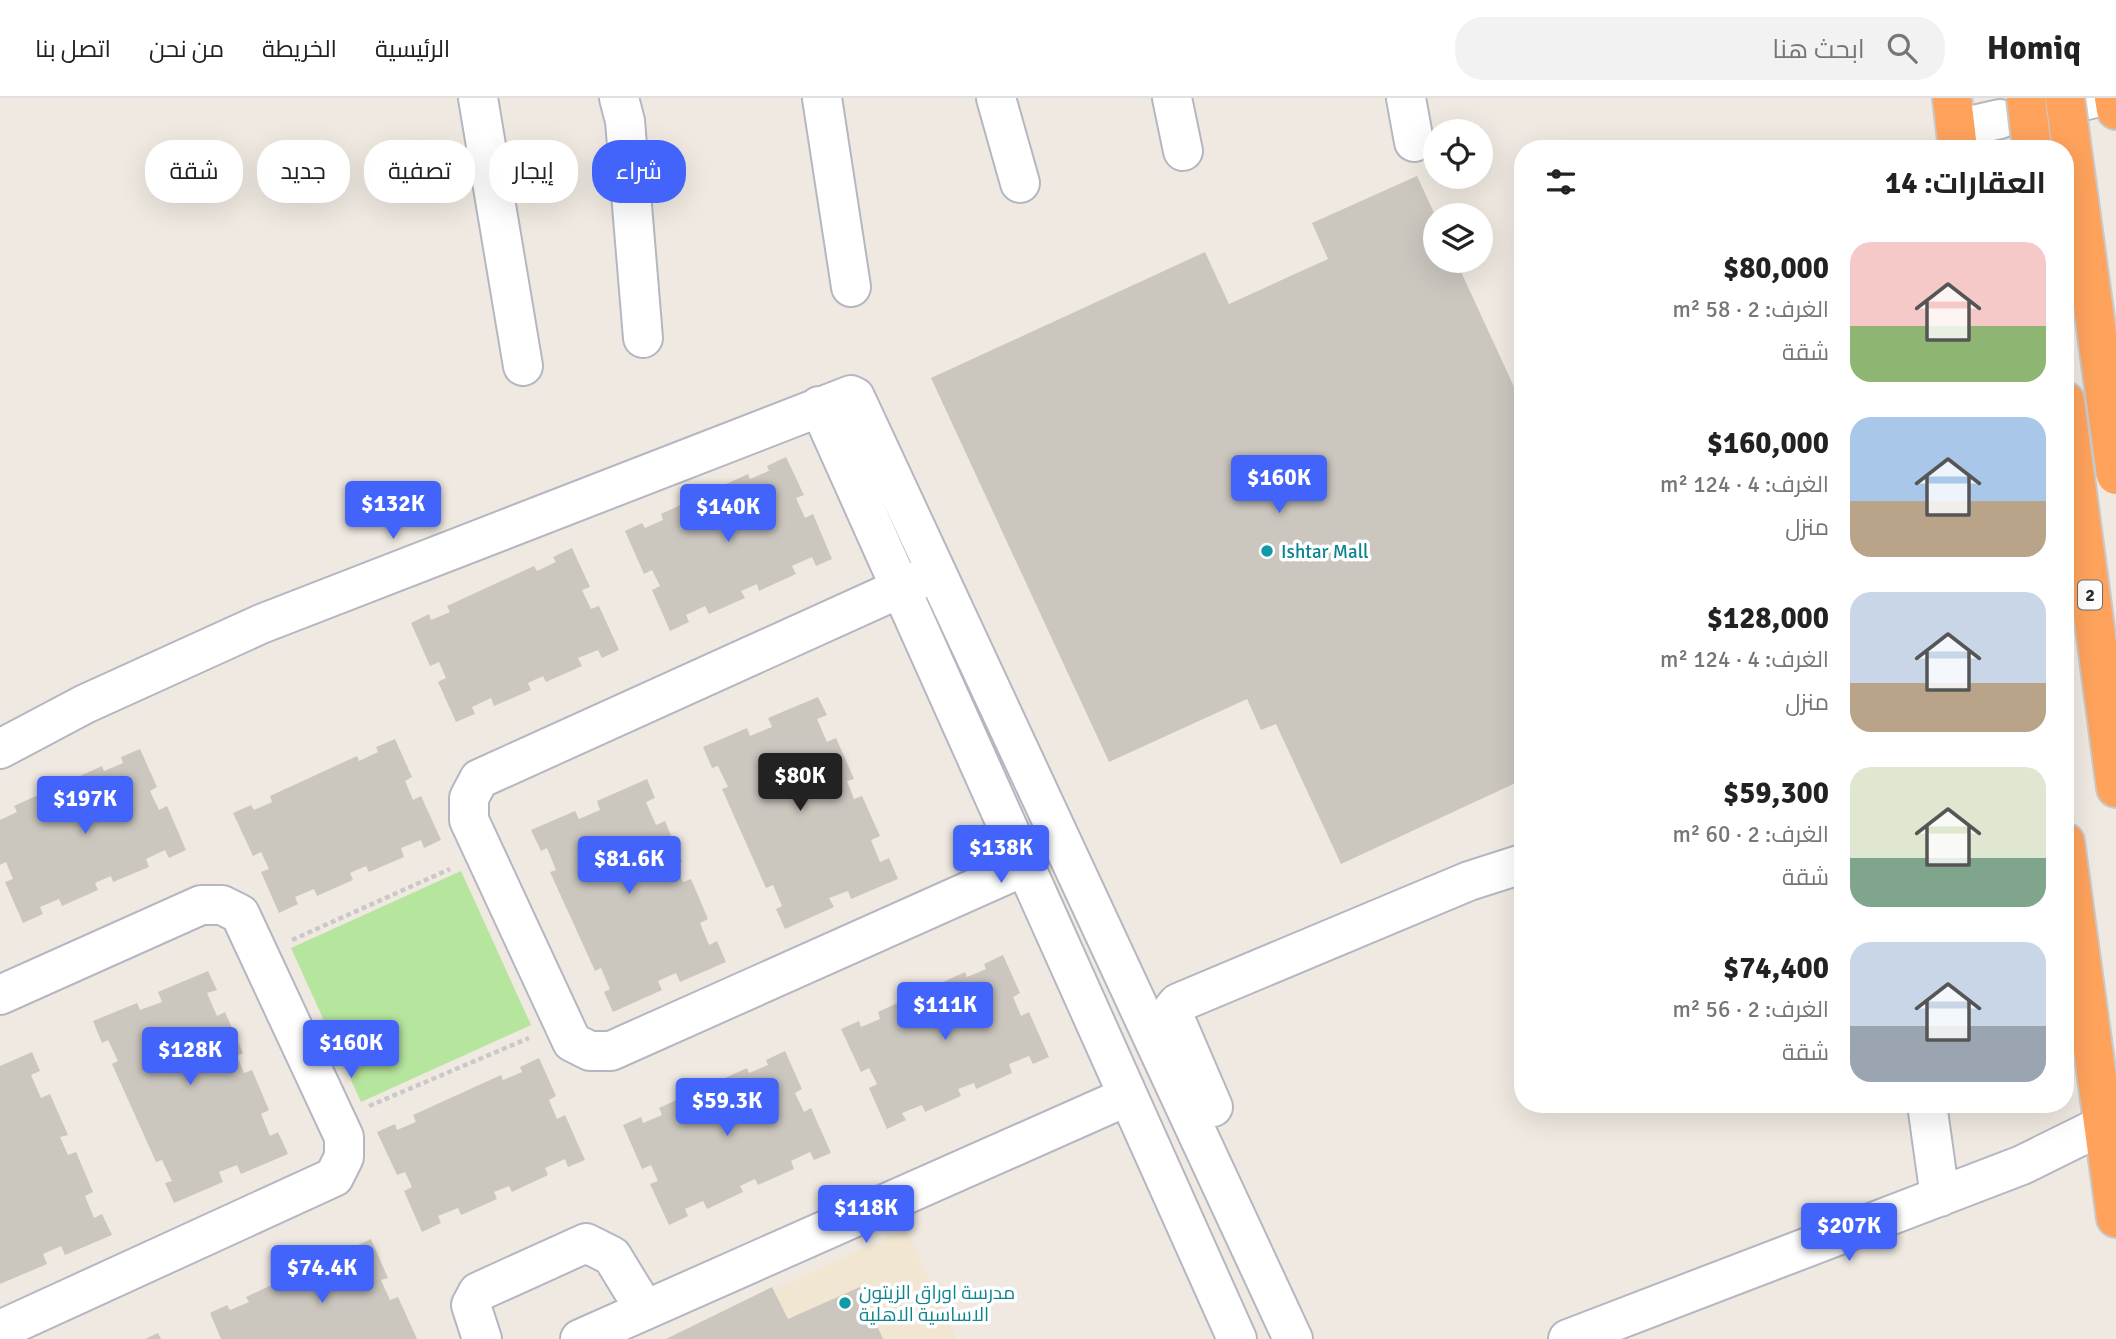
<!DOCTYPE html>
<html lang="ar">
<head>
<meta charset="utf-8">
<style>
  :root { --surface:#fff; --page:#f2f2f2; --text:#222; --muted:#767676; --line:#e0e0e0; --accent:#4264fb }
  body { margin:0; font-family:Signika,Cairo,sans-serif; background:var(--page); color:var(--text); direction:rtl; height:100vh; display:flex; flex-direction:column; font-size:26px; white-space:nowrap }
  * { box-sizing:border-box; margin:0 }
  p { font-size:23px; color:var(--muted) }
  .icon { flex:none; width:38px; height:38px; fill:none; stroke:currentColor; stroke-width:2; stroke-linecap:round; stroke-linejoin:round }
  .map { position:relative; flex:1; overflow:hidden; direction:ltr }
  .sheet { position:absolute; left:1514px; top:42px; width:560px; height:973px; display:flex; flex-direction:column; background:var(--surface); border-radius:28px; box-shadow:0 7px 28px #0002; direction:rtl }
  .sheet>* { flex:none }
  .top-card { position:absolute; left:21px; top:42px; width:665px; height:63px; direction:rtl; display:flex; gap:14px }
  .buttons { position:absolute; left:1423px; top:21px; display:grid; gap:14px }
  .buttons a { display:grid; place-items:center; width:70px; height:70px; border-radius:50%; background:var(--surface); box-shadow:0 7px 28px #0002; font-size:35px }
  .price { position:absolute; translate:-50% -60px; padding:0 16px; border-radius:7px; background:var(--accent); color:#fff; font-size:23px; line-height:46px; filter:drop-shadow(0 2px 4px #0008) }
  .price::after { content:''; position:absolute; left:50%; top:42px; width:21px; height:16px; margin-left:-10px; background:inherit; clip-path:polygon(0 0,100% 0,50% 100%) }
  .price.on { background:#222; color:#fff }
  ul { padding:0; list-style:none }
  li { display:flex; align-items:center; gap:21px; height:175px; padding:0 28px }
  li span { display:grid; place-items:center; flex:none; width:196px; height:140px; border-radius:21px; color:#555 }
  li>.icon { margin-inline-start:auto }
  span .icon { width:84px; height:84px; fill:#fffc; stroke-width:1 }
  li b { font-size:30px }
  h2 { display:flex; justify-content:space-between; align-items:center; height:84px; padding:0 28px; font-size:30px }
  .pill { padding:0 24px; border-radius:28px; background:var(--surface); box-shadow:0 7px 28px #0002; font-size:24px; line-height:63px }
  .pill.on { background:var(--accent); color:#fff }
  header { display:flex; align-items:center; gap:42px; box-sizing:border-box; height:98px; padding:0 35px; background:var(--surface); border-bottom:2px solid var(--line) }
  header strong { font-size:33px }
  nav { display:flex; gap:38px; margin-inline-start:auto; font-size:24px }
  .search { width:490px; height:63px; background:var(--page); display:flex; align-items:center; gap:18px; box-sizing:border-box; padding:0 24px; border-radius:28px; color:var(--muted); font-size:26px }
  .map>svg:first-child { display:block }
  .education { fill:#f0e6d1 }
  .green { fill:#b6e59e }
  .building { fill:#cbc7bf }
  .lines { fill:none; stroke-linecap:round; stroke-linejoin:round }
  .minor-casing { stroke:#b4b7c1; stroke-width:42 }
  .highway-casing { stroke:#c9c9c9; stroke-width:42 }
  .path { stroke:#c9c9c9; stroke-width:4.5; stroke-dasharray:5 3.5; stroke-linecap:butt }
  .minor { stroke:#fff; stroke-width:38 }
  .highway { stroke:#ffa35c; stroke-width:38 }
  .highway-bridge-casing { stroke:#c9c9c9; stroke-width:42; stroke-linecap:butt }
  .highway-bridge { stroke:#ffa35c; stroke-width:38 }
  .culture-dot { fill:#0f9aa8; stroke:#fff; stroke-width:2.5 }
  .labels { text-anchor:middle; stroke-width:7; stroke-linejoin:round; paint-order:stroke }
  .shield { fill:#fff; stroke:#6d6d6d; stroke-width:2 }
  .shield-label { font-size:18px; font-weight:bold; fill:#2e2e2e }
  .culture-label { font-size:19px; fill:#0d838f; stroke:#fff; text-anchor:start }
</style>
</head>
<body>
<header>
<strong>Homiq</strong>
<div class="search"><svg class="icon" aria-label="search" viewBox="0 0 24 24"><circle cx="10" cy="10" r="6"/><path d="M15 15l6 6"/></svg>ابحث هنا</div>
<nav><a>الرئيسية</a><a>الخريطة</a><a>من نحن</a><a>اتصل بنا</a></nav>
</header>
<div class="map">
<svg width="2116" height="1241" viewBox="0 0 2116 1241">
  <rect width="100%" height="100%" fill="#efe9e1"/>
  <path class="education" d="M906,1131L957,1241H665Z"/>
  <path class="green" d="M461,773L531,927L361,1004L291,850Z"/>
  <path class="building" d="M1417,78L1435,117V163H1456L1522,306V682L1341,766L1276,626L1261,632L1247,601L1109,664L931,280L1205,154L1229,206L1328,161L1312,125Z
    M786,359L804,397L796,400L805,420L813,416L832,461L816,468L812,459L792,468L796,476L759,493L757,486L741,493L745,500L709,516L705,508L686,517L689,524L670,533L652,492L660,488L652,472L644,476L625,433L642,425L645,430L663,422L661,416L748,376L750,381L769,373L767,368Z
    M572,450L590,489L582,492L591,511L599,508L619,552L602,560L598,552L578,560L582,568L546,584L543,578L528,585L531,592L494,608L491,600L472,609L475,616L456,624L438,584L446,580L439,564L430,568L411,525L429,516L431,522L450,514L447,508L534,468L537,473L556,464L553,459Z
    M818,599L827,617L817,621L827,644L836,640L854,681L847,683L854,701L862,698L880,738L871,742L880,764L889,760L898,781L851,801L848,793L829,800L834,809L785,831L776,811L782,808L773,787L766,790L722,691L728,689L718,668L712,670L703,649L747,630L750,638L772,629L768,620Z
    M395,641L412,679L405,683L413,702L421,698L441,742L424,750L421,742L401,750L404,759L369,774L366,768L350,775L353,782L317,798L314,791L295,799L298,806L279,815L261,774L269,771L261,754L253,758L233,715L251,707L254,712L272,704L270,698L357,658L359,663L378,654L376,649Z
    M140,651L157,689L150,693L159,712L167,708L186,752L169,760L165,752L146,761L149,769L113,784L111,778L95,785L98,792L62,808L59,801L40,809L43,816L23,825L5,784L13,781L6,764L0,767V722L17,714L14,708L102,668L104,673L123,665L121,659Z
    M647,681L655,700L646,704L656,727L665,723L682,764L675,766L683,784L691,781L708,821L700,825L709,847L717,843L726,864L680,884L676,875L658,883L662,892L613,914L604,894L610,891L601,870L595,873L550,774L556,772L547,750L541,753L531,732L575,713L579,721L600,712L597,703Z
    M1003,857L1020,895L1013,899L1021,918L1029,914L1049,959L1033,966L1029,958L1009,966L1012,975L976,991L974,985L958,991L961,998L925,1014L922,1007L902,1015L906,1022L887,1031L869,990L877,986L869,970L861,974L841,931L859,923L861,929L880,921L878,914L965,874L967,879L986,871L984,866Z
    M208,873L217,892L207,895L217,918L225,914L243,955L237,958L244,975L252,972L269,1012L261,1016L270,1038L278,1034L288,1056L241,1076L237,1067L219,1074L223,1084L174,1105L165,1085L172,1083L162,1062L156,1064L112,966L118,963L108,942L102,945L93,923L137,905L140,912L162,904L158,894Z
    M785,953L802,991L795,995L804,1014L811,1010L831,1055L814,1062L810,1054L791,1063L794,1071L758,1087L755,1081L740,1088L743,1094L707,1111L703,1103L685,1111L688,1118L669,1127L650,1086L658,1083L651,1067L642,1071L623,1027L641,1019L643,1025L662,1017L659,1010L747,970L749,975L768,967L766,962Z
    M32,954L40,973L31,977L41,1000L50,996L68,1037L60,1039L68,1057L76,1054L93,1094L85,1098L94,1120L102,1116L112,1137L65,1157L61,1148L43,1156L47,1166L0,1186V968Z
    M539,960L556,998L549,1002L557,1021L565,1017L585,1062L568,1069L565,1061L545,1070L548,1077L512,1094L509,1088L494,1094L497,1101L461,1117L458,1110L438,1118L441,1125L422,1134L404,1093L412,1089L405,1074L397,1077L377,1034L395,1026L397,1032L416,1024L413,1017L501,977L503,982L522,974L520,969Z
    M371,1141L388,1180L381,1182L390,1202L398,1199L417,1241H221L210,1215L227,1207L230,1212L249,1204L246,1199L333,1158L336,1163L354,1155L352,1150Z
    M772,1189L788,1221L860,1189L883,1241H666Z
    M158,1235L161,1241H145Z"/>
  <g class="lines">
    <g class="minor-casing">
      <path id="minor" d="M478,0L523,268
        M619,0L625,23L643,240
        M822,0L851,189
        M996,0L1020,85
        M1172,0L1183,53
        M1406,0L1414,44
        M2087,2L2095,0
        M1956,31L2000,21
        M819,308L1237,1241
        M936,474L479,681L469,700V722L572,944L590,953H611L1025,768
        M0,651L85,606L261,526L851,297L855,299L1293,1241
        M0,897L201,807H222L240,816L344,1039V1059L334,1079L0,1232
        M1927,1006L1940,1099
        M1213,1009L1173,916V911L1178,905L1469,783L1522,766
        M482,1241L471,1207L478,1194L586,1145L612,1158L645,1212
        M580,1241L1128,998
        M1568,1241L2022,1067L2103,1027"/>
    </g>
    <g class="highway-casing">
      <path id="highway" d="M1952,0L1958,51
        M2114,0L2116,12
        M2065,303L2116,690
        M2065,744L2116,1120"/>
    </g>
    <path class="path" d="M292,842L450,771
      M369,1008L529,940"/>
    <use href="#minor" class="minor"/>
    <use href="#highway" class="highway"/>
    <g class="highway-bridge-casing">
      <path id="highway-bridge" d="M2026,0L2032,51
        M2065,0L2116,377"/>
    </g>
    <use href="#highway-bridge" class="highway-bridge"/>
  </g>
  <g class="culture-dot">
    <circle cx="1267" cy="453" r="7"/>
    <circle cx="845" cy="1205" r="7"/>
  </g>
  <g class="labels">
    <rect class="shield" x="2078" y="482.5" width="24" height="29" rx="5"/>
    <g class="shield-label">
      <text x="2090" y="503">2</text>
    </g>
    <g class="culture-label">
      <text x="1281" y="460">Ishtar Mall</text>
      <text x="859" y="1201">مدرسة اوراق الزيتون<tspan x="859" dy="22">الاساسية الاهلية</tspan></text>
    </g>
  </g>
</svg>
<div class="buttons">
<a><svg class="icon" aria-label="locate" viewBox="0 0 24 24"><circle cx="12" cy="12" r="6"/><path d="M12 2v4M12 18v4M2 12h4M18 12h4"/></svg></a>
<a><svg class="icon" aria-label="layers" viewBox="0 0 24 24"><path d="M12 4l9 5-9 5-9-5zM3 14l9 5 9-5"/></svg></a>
</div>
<b class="price" style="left:1279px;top:417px">$160K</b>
<b class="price" style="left:393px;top:443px">$132K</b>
<b class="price" style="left:728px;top:446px">$140K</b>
<b class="price on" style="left:800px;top:715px">$80K</b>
<b class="price" style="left:85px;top:738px">$197K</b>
<b class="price" style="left:1001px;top:787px">$138K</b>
<b class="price" style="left:629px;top:798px">$81.6K</b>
<b class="price" style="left:945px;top:944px">$111K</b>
<b class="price" style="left:351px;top:982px">$160K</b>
<b class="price" style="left:190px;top:989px">$128K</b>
<b class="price" style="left:727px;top:1040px">$59.3K</b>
<b class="price" style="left:866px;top:1147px">$118K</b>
<b class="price" style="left:1849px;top:1165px">$207K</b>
<b class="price" style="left:322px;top:1207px">$74.4K</b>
<div class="top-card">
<a class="pill on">شراء</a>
<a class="pill">إيجار</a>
<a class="pill">تصفية</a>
<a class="pill">جديد</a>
<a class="pill">شقة</a>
</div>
<section class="sheet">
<h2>العقارات: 14<svg class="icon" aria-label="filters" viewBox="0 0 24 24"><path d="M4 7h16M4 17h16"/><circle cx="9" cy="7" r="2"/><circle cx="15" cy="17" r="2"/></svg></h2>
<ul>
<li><span style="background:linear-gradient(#f6c9c9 60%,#8fb573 0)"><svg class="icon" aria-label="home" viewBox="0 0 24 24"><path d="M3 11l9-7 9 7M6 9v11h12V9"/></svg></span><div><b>$80,000</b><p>الغرف: 2 · 58 m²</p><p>شقة</p></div></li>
<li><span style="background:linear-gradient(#a9c7e8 60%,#b9a48a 0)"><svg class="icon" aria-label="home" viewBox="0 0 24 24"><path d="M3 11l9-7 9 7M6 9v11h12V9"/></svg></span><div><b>$160,000</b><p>الغرف: 4 · 124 m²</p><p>منزل</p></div></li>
<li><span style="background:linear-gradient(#c9d6e8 65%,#b9a48a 0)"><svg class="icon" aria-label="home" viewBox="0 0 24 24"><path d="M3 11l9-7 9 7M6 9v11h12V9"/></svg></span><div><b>$128,000</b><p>الغرف: 4 · 124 m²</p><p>منزل</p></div></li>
<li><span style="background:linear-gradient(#dfe7d0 65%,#7fa58c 0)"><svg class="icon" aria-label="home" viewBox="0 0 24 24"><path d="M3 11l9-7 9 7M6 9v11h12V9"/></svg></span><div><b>$59,300</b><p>الغرف: 2 · 60 m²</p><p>شقة</p></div></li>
<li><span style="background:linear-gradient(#c9d6e8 60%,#9aa5b1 0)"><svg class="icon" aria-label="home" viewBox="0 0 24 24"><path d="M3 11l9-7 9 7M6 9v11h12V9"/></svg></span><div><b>$74,400</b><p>الغرف: 2 · 56 m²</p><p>شقة</p></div></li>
</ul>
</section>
</div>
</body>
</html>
